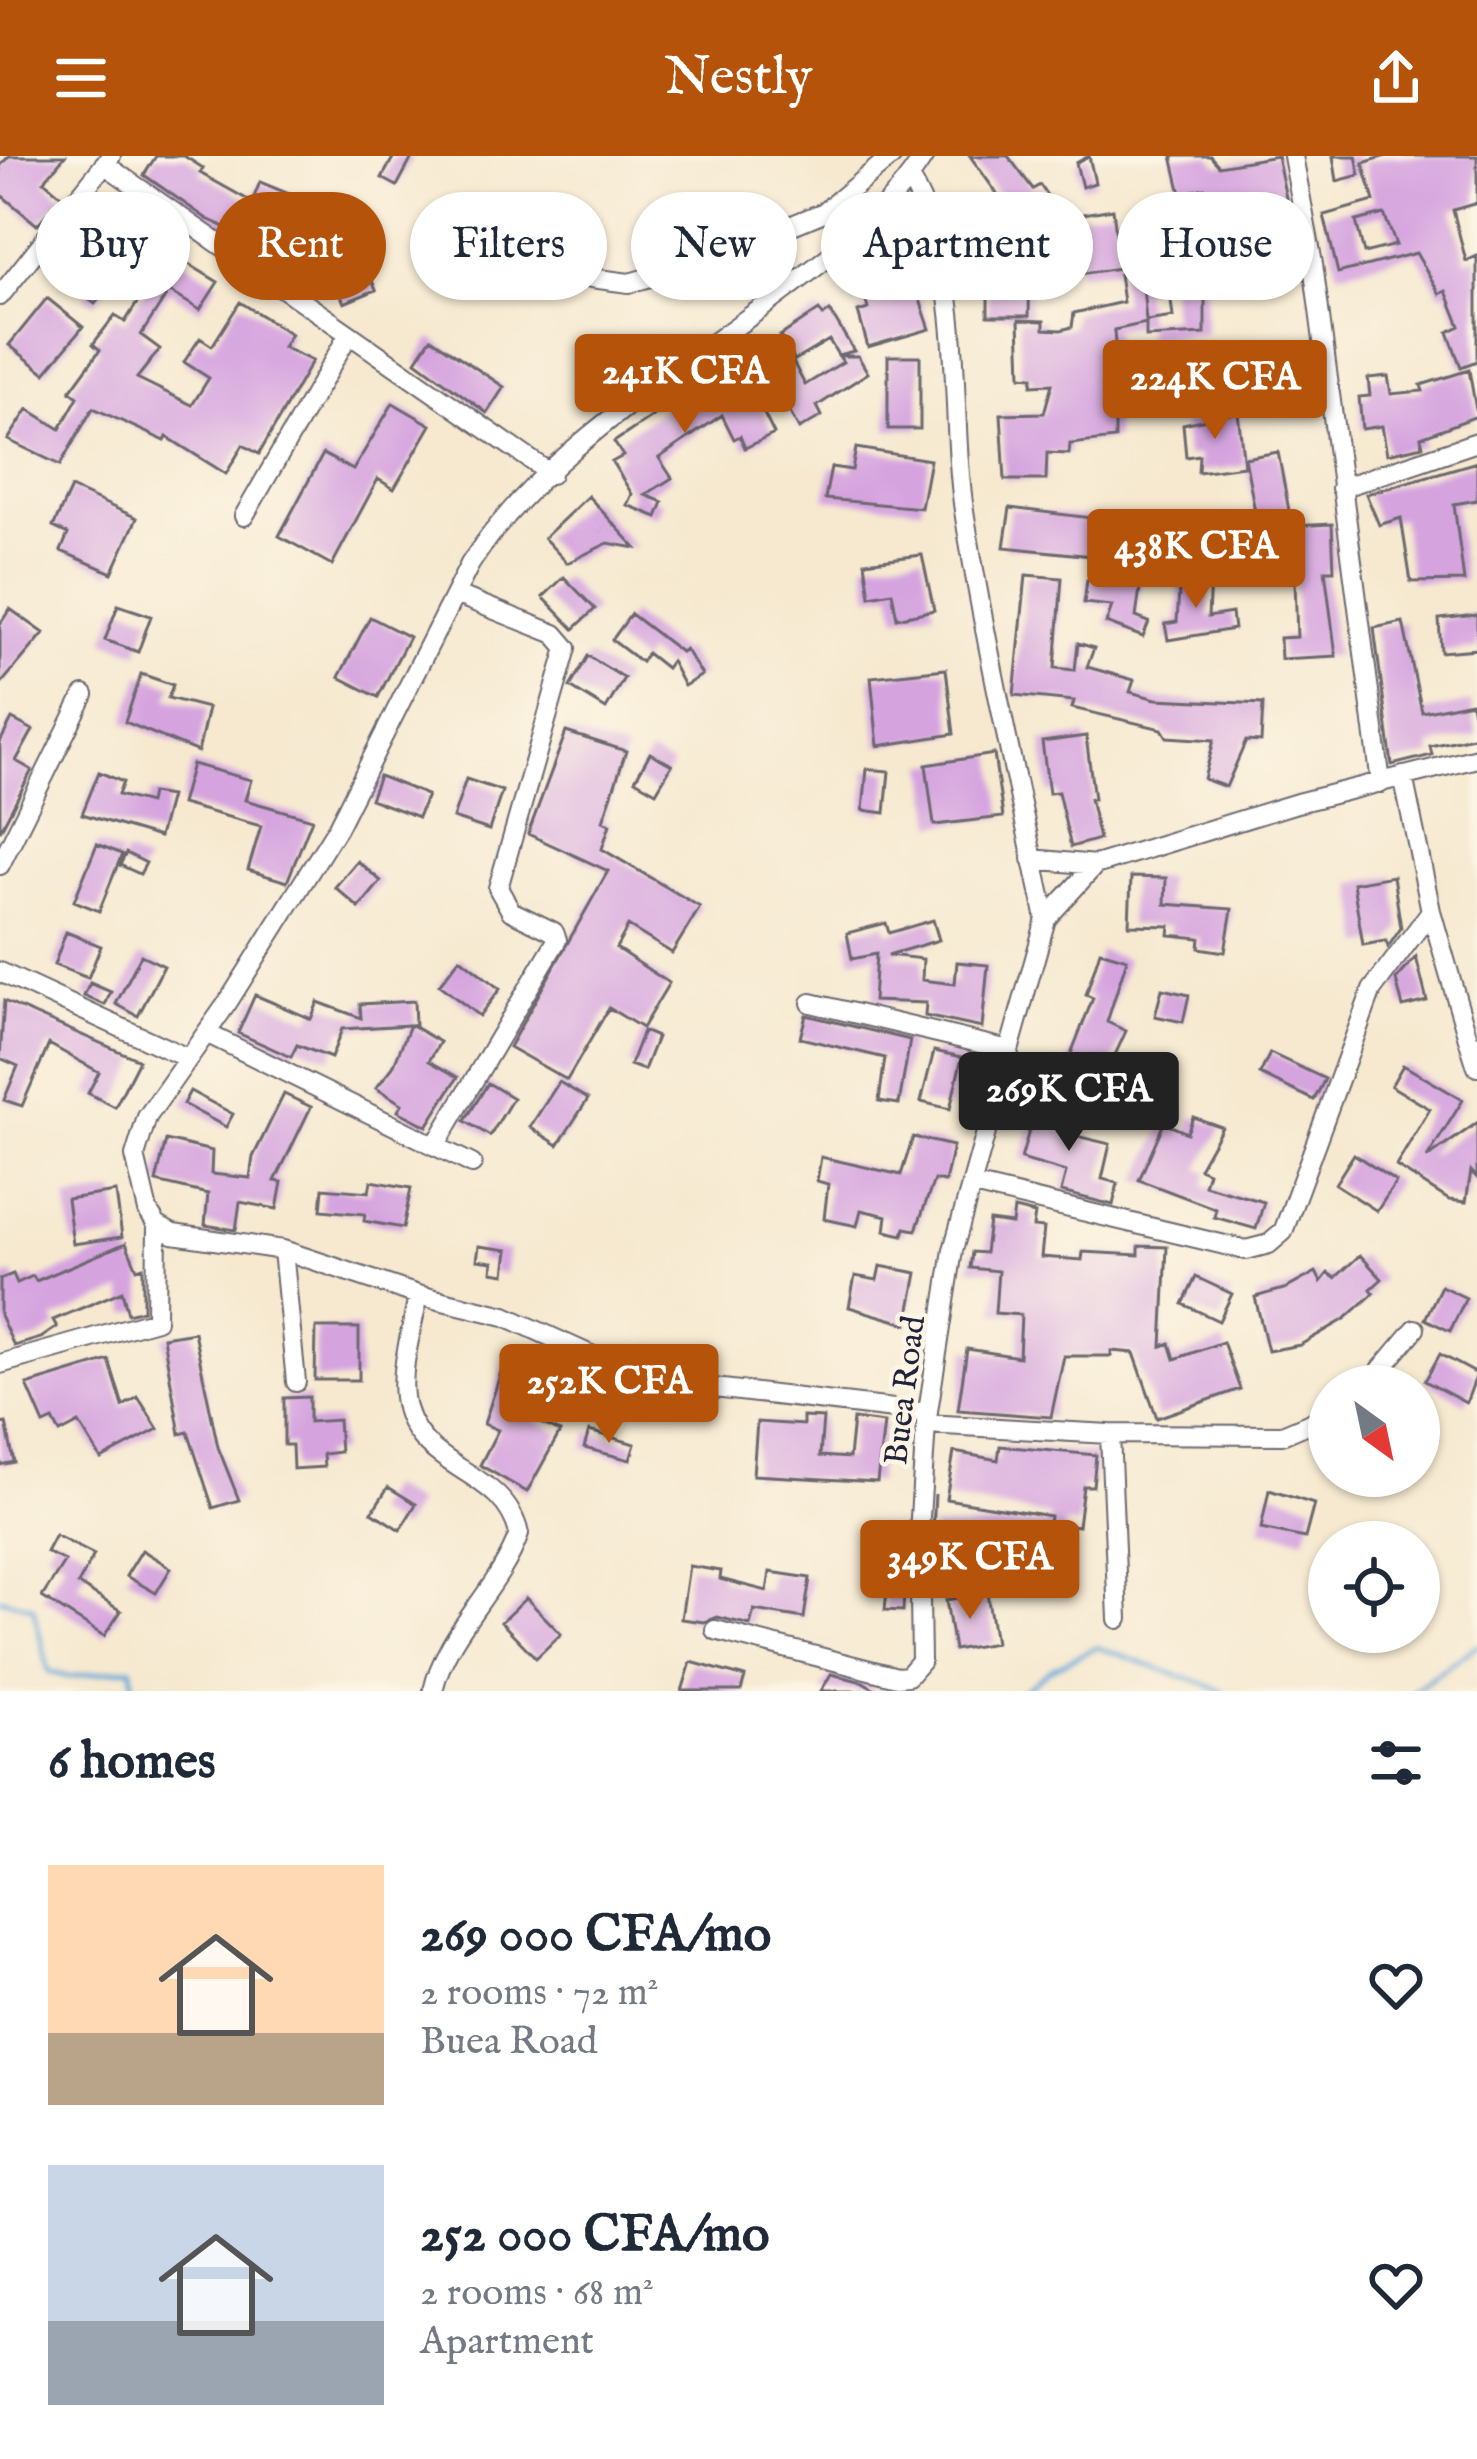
<!DOCTYPE html>
<html lang="en">
<head>
<meta charset="utf-8">
<style>
  :root { --surface:#fff; --page:#f2f2f3; --text:#1f2937; --muted:#747a83; --accent:#b45309 }
  body { margin:0; font-family:"IM FELL English",serif; background:var(--page); color:var(--text); height:100vh; display:flex; flex-direction:column; font-size:45px; white-space:nowrap }
  * { box-sizing:border-box; margin:0 }
  p { font-size:39px; color:var(--muted) }
  .icon { flex:none; width:66px; height:66px; fill:none; stroke:currentColor; stroke-width:2; stroke-linecap:round; stroke-linejoin:round }
  .map { position:relative; height:1535px; overflow:hidden }
  .sheet { display:flex; flex-direction:column; background:var(--surface); flex:1 }
  .sheet>* { flex:none }
  .hud { position:absolute; left:36px; top:36px; width:1407px; height:108px; display:flex; gap:24px }
  .needle { width:78px; rotate:147deg }
  .fabs { position:absolute; left:1308px; top:1209px; display:grid; gap:24px }
  .fabs a { display:grid; place-items:center; width:132px; height:132px; border-radius:50%; background:var(--surface); box-shadow:0 3px 9px #0004; font-size:60px }
  .price { position:absolute; translate:-50% -102px; padding:0 27px; border-radius:12px; background:var(--accent); color:#fff; font-size:39px; line-height:78px; filter:drop-shadow(0 3px 6px #0008) }
  .price::after { content:''; position:absolute; left:50%; top:72px; width:36px; height:27px; margin-left:-18px; background:inherit; clip-path:polygon(0 0,100% 0,50% 100%) }
  .price.selected { background:#222; color:#fff }
  ul { padding:0; list-style:none }
  li { display:flex; align-items:center; gap:36px; height:300px; padding:0 48px }
  li span { display:grid; place-items:center; flex:none; width:336px; height:240px; border-radius:0px; color:#555 }
  li>.icon { margin-inline-start:auto }
  span .icon { width:144px; height:144px; fill:#fffc; stroke-width:1 }
  li b { font-size:51px }
  h2 { display:flex; justify-content:space-between; align-items:center; height:144px; padding:0 48px; font-size:51px }
  .tag { padding:0 42px; border-radius:54px; background:var(--surface); box-shadow:0 3px 9px #0004; font-size:42px; line-height:108px }
  .tag.selected { background:var(--accent); color:#fff }
  header { display:flex; justify-content:space-between; align-items:center; height:156px; padding:0 48px; background:var(--accent); color:#fff; font-size:54px; font-weight:600 }
  .map>svg:first-child { display:block }
  .lines { fill:none; stroke-linecap:round; stroke-linejoin:round }
  .stream { stroke:#62a9d9; stroke-width:4.5 }
  .building { fill:#d5a4df; fill-rule:evenodd }
  .lane-casing { stroke:#6c686f; stroke-width:14 }
  .street-casing { stroke:#6c686f; stroke-width:22 }
  .lane { stroke:#fff; stroke-width:9 }
  .street { stroke:#fff; stroke-width:18 }
  .labels { text-anchor:middle; stroke-width:9; stroke-linejoin:round; paint-order:stroke }
  .street-label { font-size:33px; fill:#22223b; stroke:#fcf5e5 }
</style>
</head>
<body>
<header><svg class="icon" aria-label="menu" viewBox="0 0 24 24"><path d="M4 6h16M4 12h16M4 18h16"/></svg>Nestly<svg class="icon" aria-label="share" viewBox="0 0 24 24"><path d="M12 15V3M7 8l5-5 5 5M5 13v7h14v-7"/></svg></header>
<div class="map">
<svg width="1477" height="1535" viewBox="0 0 1477 1535">
  <rect width="100%" height="100%" fill="#fcf5e5"/>
  <filter id="ink" filterUnits="userSpaceOnUse"><feTurbulence type="fractalNoise" baseFrequency=".00833" numOctaves="2"/><feDisplacementMap in="SourceGraphic" scale="24" xChannelSelector="R" yChannelSelector="G"/><feConvolveMatrix kernelMatrix="1 2 1 2 8 2 1 2 1" color-interpolation-filters="sRGB"/></filter>
  <filter id="wash" filterUnits="userSpaceOnUse"><feTurbulence type="fractalNoise" baseFrequency=".004" numOctaves="4" result="noise"/><feDisplacementMap in="SourceGraphic" scale="48" xChannelSelector="R" yChannelSelector="G"/><feGaussianBlur stdDeviation="2.7" result="paint"/><feColorMatrix in="noise" values="0 0 0 0 0 0 0 0 0 0 0 0 0 0 0 0 0 1.4 0 .05"/><feComposite in="paint" operator="in"/></filter>
  <g filter="url(#wash)">
    <rect width="100%" height="100%" fill="#f6e9d0"/>
    <g class="lines">
      <path class="stream" d="M0,1442L33,1451L49,1516L69,1521L132,1512L134,1535
        M1023,1535L1051,1513L1097,1491L1223,1535
        M1413,1535L1477,1489"/>
    </g>
    <g id="blocks">
      <path class="building" d="M9,0H65L44,25L62,40L37,69L0,38V10Z
        M156,0H184L203,12L200,17L252,46L260,26L326,53L300,119L271,105L277,94L207,63L144,19Z
        M394,0H413L397,30L382,22Z
        M970,0H1008L1033,33L1040,29L1062,62L1046,74L1036,57L990,83L982,64L1006,50Z
        M1089,0L1095,27L1082,31L1076,7Z
        M1172,0H1210L1219,10L1277,0L1291,65L1240,77L1234,52L1208,56L1204,32L1181,38Z
        M1333,0H1356L1360,19L1337,25Z
        M1386,0H1477V47L1453,54L1466,105L1477,100V205L1461,211L1448,176L1460,170L1446,135L1440,138L1416,97L1338,117L1324,59L1374,45L1363,7ZM1384,58L1396,89L1364,97L1356,65Z
        M112,50L151,75L95,148L84,140L100,120L73,99Z
        M1113,53L1120,112L1079,118L1071,60Z
        M169,96L218,126L200,154L169,135L141,179L160,193L137,222L192,249L209,222L184,206L200,182L212,190L240,146L291,178L283,191L312,205L259,298L243,289L226,318L167,281L165,285L93,252L60,309L8,284L28,253L60,273L78,241L70,235L100,194L93,188L115,159L125,166Z
        M346,97L378,108L371,122L376,134L344,147L333,119Z
        M905,100L930,173L868,191L858,156L868,153L864,138L878,134L874,120L883,117L880,107Z
        M1030,105L1029,160H988V107Z
        M1205,110V178L1146,181V167L1114,174L1118,229L1109,230V253L1115,254V283L1070,288L1069,298L1047,297L1046,324H1005L1001,258L1044,257L1052,228L1032,229L1033,221L1021,220L1019,164L1044,165V173L1061,174L1072,171L1074,157L1123,146L1119,118ZM1169,128L1173,161L1146,165L1143,130Z
        M47,142L83,171L45,217L9,189Z
        M819,154L823,160L830,155L854,195L838,199L829,184L795,204L780,180Z
        M431,182L504,231L487,257L416,205Z
        M839,200H858L868,217L817,250L822,260L799,273L768,217L792,204L805,229L843,206Z
        M888,200H920V273H888Z
        M1469,214L1477,260L1421,281L1423,290L1387,298L1382,270L1362,273L1359,241L1370,240L1368,222L1388,220L1391,238L1423,235L1421,229Z
        M744,217L774,278L745,292L740,280L734,283L722,259L659,302L672,322L645,339L663,346L657,361L627,349L632,338L612,306L623,300L614,286L686,238L690,244Z
        M393,247L431,269L394,333L378,323L332,409L279,380L323,298L353,314Z
        M1238,256L1244,310L1198,316L1199,299L1186,301L1183,268Z
        M856,292L930,304L921,352L825,343L831,311L852,314Z
        M1278,296L1290,360L1257,366L1245,302Z
        M1477,306V344L1454,348L1464,425L1411,426L1401,362L1379,369L1366,338Z
        M71,332L137,362L112,417L61,395L68,378L53,371Z
        M588,340L636,392L608,387L567,407L544,382Z
        M1010,352L1100,363L1093,400L1004,391Z
        M1178,362L1184,401L1149,406L1143,368Z
        M1332,368L1334,414H1325L1336,500L1281,503L1280,482L1297,481L1293,370Z
        M922,399L934,454L897,462L892,436L870,440L865,406Z
        M1026,419L1062,422L1055,512L1075,514L1078,487L1094,492L1087,511L1134,524L1130,536L1156,543L1263,548L1261,586L1246,585L1226,631L1204,623L1214,584L1167,581L1162,573L1072,552L1074,545L1014,539Z
        M1180,420L1210,421L1208,461L1232,457L1234,473L1168,484L1165,468L1177,466Z
        M564,421L595,453L574,473L543,441Z
        M1114,422L1141,425L1136,461L1149,466L1143,481L1106,467L1112,450L1084,447L1087,424Z
        M118,449L151,460L138,496L105,484Z
        M10,453L44,477L0,529V468Z
        M631,458L681,496L685,493L702,519L684,530L671,505L666,512L647,497L641,506L612,484Z
        M1477,459V493L1441,496L1439,463Z
        M370,461L409,481L378,541L339,521Z
        M1403,466L1422,556L1471,546L1477,580L1430,590L1432,599L1392,609L1374,472Z
        M588,500L624,522L606,553L570,531Z
        M946,513L954,578L878,590L871,521Z
        M141,518L173,529L168,542L208,552L198,596L125,566Z
        M12,563L33,574L16,605L32,614L0,675V586Z
        M566,576L626,595L603,665L610,668L602,693L700,751L672,797L628,770L616,792L669,827L642,872L609,852L567,924L509,891L608,715L528,678Z
        M1086,580L1094,643H1090L1099,683L1071,691L1058,636L1049,637L1042,586Z
        M650,597L672,609L656,636L635,624Z
        M994,598L1003,661L934,669L926,609Z
        M192,608L251,624L245,644L312,663L287,726L248,714L261,670L181,648Z
        M867,613L889,615L885,657L863,654Z
        M99,616L123,626L118,639L149,647L151,637L170,640L159,681L82,658Z
        M379,620L427,639L418,661L370,643Z
        M466,623L502,635L489,674L453,662Z
        M97,688L122,698L99,755L74,745Z
        M126,697L146,707L140,718L120,709Z
        M357,705L381,725L359,752L335,731Z
        M1393,720L1401,772L1388,791L1386,785L1363,789L1353,727Z
        M1131,721L1166,722L1165,748L1232,753L1225,796L1199,792L1200,782L1169,779L1170,770L1129,769Z
        M933,764L939,784L888,799L923,803L922,824L955,828L957,806L988,809L982,872L925,860L926,847L873,845L876,798L852,803L847,777L886,767L889,777Z
        M66,776L101,790L88,822L54,809Z
        M1100,795L1127,803L1107,866L1126,875L1110,910L1137,921L1123,953L1063,918L1093,842L1086,839Z
        M141,799L164,810L138,860L116,848Z
        M1416,801L1427,845L1403,851L1396,824Z
        M460,802L500,833L479,860L439,829Z
        M90,827L111,836L105,849L84,840Z
        M1162,833L1189,839L1183,866L1155,860Z
        M255,839L311,863L318,846L361,862L360,848L414,845L415,869H411L440,886L429,905L458,921L427,970L398,955L402,948L376,932L393,911L410,869L342,873L331,902L297,889L291,901L238,877Z
        M4,845L139,904L115,951L88,937L99,916L49,888L22,950L4,944L18,910L0,902Z
        M806,859L910,884L899,948L879,945L885,902L800,882Z
        M643,875L657,881L644,914L630,909Z
        M934,895L962,901L950,953L921,946Z
        M1270,897L1325,923L1314,944L1260,918Z
        M1403,909L1463,944L1427,1002L1477,967V1022L1471,1015L1466,1046L1449,1044L1396,1010L1430,953L1391,930Z
        M559,926L588,943L558,989L530,971Z
        M488,927L513,942L490,980L465,965Z
        M190,935L233,958L226,971L183,948Z
        M284,938L311,951L275,1025L282,1026L277,1053L240,1046L236,1074L205,1069L208,1038L156,1026L166,984L212,995L211,1018L250,1022L253,1001Z
        M1037,946L1082,959L1076,980L1110,988L1102,1023L1118,1027L1113,1049L1061,1036L1066,1016L1021,1003Z
        M1193,961L1222,971L1199,1012L1208,1016L1204,1029L1264,1046L1256,1073L1214,1061L1216,1053L1139,1024L1164,967L1187,977Z
        M913,981L953,990L945,1026L934,1024L916,1074L905,1072L903,1079L885,1075L887,1060L861,1054L857,1070L824,1063L828,1028L817,1025L821,1001L901,1019Z
        M1354,998L1396,1026L1377,1055L1335,1028Z
        M371,1025L411,1032L403,1072L364,1065L365,1058L321,1054L323,1032L369,1036Z
        M116,1036L122,1081L73,1088L67,1043Z
        M1014,1053L1035,1058L1033,1071L1044,1072L1041,1101L1082,1104L1083,1096L1139,1099V1090L1167,1091L1162,1190L1170,1187L1175,1203L1223,1186L1240,1233L1157,1262L1134,1197L1111,1195V1200H1064L1051,1261L958,1254L967,1193L1019,1201L1021,1159L995,1157L998,1115L970,1112L972,1096L985,1097L989,1065L1012,1068Z
        M126,1087L137,1113L143,1111V1154L128,1158L122,1135L53,1164L57,1171L41,1182L14,1190L0,1159V1123L13,1118L17,1127L33,1120L36,1125Z
        M479,1090L508,1094L505,1118L492,1116L493,1106L477,1104Z
        M1360,1099L1382,1123L1371,1133L1374,1137L1345,1163L1300,1189L1268,1195L1255,1141L1287,1132L1316,1116L1321,1126L1328,1117L1335,1122Z
        M880,1110L917,1117L907,1168L849,1151L855,1120L877,1124Z
        M1196,1121L1232,1138L1219,1165L1183,1148Z
        M1441,1130L1466,1142L1450,1175L1425,1163Z
        M316,1172H359V1224H315Z
        M194,1176L218,1291L239,1344L213,1352L188,1276L180,1278L163,1181Z
        M1440,1198L1477,1218L1466,1247L1425,1225Z
        M109,1204L123,1250L138,1241L158,1273L101,1303L79,1267L60,1277L53,1264L44,1268L27,1229Z
        M503,1210L531,1219L519,1257L560,1276L527,1336L480,1309L498,1274L484,1268Z
        M309,1241V1266L338,1264L340,1296L323,1298L324,1311L293,1313L292,1289H284V1242Z
        M803,1261L823,1262L820,1300L849,1302L853,1263L884,1267L877,1326L753,1319L757,1266L803,1269Z
        M6,1267L14,1306L0,1309V1268Z
        M589,1275L635,1288L630,1304L584,1292Z
        M1000,1290L1096,1299L1093,1330H1083L1078,1370L1064,1368L1070,1401L1005,1419L933,1421V1377L935,1338L933,1372L1049,1368L1050,1360L946,1343L954,1296L998,1304Z
        M388,1331L416,1348L400,1374L372,1356Z
        M1269,1334L1314,1348L1305,1382L1261,1373Z
        M55,1379L94,1399L78,1428L121,1455L104,1480L42,1441L65,1405L46,1396Z
        M142,1394L171,1412L156,1437L126,1420Z
        M689,1410L721,1415L720,1423L767,1435L770,1416L810,1422L804,1462L754,1454L750,1469L717,1461L704,1466L681,1463Z
        M887,1435L904,1436L903,1455L885,1454Z
        M987,1437L995,1487L954,1494L946,1444Z
        M526,1442L561,1478L536,1502L501,1466Z
        M691,1506L745,1521L741,1535H682Z
        M831,1518L863,1526L878,1535H821Z"/>
    </g>
  </g>
  <g filter="url(#ink)">
    <use href="#blocks" fill-opacity="0" stroke="#6c686f" stroke-width="3"/>
    <g class="lines">
      <g class="lane-casing">
        <path id="lane" d="M1203,227L1325,204"/>
      </g>
      <g class="street-casing">
        <path id="street" d="M924,0C890,55 837,95 787,133C680,215 545,293 470,408L337,672L228,846L147,961L135,1000L148,1055L157,1069L173,1078L283,1094L418,1139L505,1160L646,1224L928,1257
          M1293,0L1313,108L1381,627
          M104,8L551,318
          M910,23C969,127 947,247 965,361C987,496 1017,630 1046,763
          M488,67L513,97L591,122L629,127L700,107L824,56L892,0
          M0,140L111,0
          M1341,332L1477,286
          M244,360L349,178
          M1403,620L1431,755L1469,886L1477,889
          M1032,703L1095,709L1297,647L1477,602
          M0,709L84,539
          M0,816L187,902
          M811,847L1009,894
          M206,877L472,1008
          M1469,886L1477,911
          M435,990L557,784L554,776L511,755L498,732L567,492L555,478L455,438
          M973,1029L1246,1094L1269,1088L1283,1076L1372,834L1431,755
          M283,1094L296,1226
          M418,1139C413,1171 400,1210 404,1241C413,1315 504,1310 519,1378C499,1435 446,1475 433,1535
          M0,1208L156,1164L157,1069
          M1367,1230L1415,1173
          M926,1268L1110,1278L1282,1279L1329,1259
          M1110,1278L1118,1463
          M715,1474L897,1521L908,1520L921,1505L919,1377L926,1268L953,1094L1046,763L1095,709"/>
      </g>
      <use href="#lane" class="lane"/>
      <use href="#street" class="street"/>
    </g>
  </g>
  <g class="labels">
    <g class="street-label">
      <text transform="translate(903 1234) rotate(-83)" y="12">Buea Road</text>
    </g>
  </g>
</svg>
<div class="fabs">
<a><svg class="needle" viewBox="-14 -14 28 28"><path d="M0-13l5 13h-10z" fill="#e53935"/><path d="M0 13l5-13h-10z" fill="#747a83"/></svg></a>
<a><svg class="icon" aria-label="locate" viewBox="0 0 24 24"><circle cx="12" cy="12" r="6"/><path d="M12 2v4M12 18v4M2 12h4M18 12h4"/></svg></a>
</div>
<b class="price" style="left:685px;top:280px">241K CFA</b>
<b class="price" style="left:1215px;top:286px">224K CFA</b>
<b class="price" style="left:1196px;top:455px">438K CFA</b>
<b class="price selected" style="left:1069px;top:998px">269K CFA</b>
<b class="price" style="left:609px;top:1290px">252K CFA</b>
<b class="price" style="left:970px;top:1466px">349K CFA</b>
<div class="hud">
<a class="tag">Buy</a>
<a class="tag selected">Rent</a>
<a class="tag">Filters</a>
<a class="tag">New</a>
<a class="tag">Apartment</a>
<a class="tag">House</a>
</div>
</div>
<section class="sheet">
<h2>6 homes<svg class="icon" aria-label="filters" viewBox="0 0 24 24"><path d="M4 7h16M4 17h16"/><circle cx="9" cy="7" r="2"/><circle cx="15" cy="17" r="2"/></svg></h2>
<ul>
<li><span style="background:linear-gradient(#ffd9b3 70%,#b9a48a 0)"><svg class="icon" aria-label="home" viewBox="0 0 24 24"><path d="M3 11l9-7 9 7M6 9v11h12V9"/></svg></span><div><b>269 000 CFA/mo</b><p>2 rooms · 72 m²</p><p>Buea Road</p></div><svg class="icon" aria-label="heart" viewBox="0 0 24 24"><path d="M12 20l-8-8c-3-5 5-10 8-4 3-6 11-1 8 4z"/></svg></li>
<li><span style="background:linear-gradient(#c9d6e8 65%,#9aa5b1 0)"><svg class="icon" aria-label="home" viewBox="0 0 24 24"><path d="M3 11l9-7 9 7M6 9v11h12V9"/></svg></span><div><b>252 000 CFA/mo</b><p>2 rooms · 68 m²</p><p>Apartment</p></div><svg class="icon" aria-label="heart" viewBox="0 0 24 24"><path d="M12 20l-8-8c-3-5 5-10 8-4 3-6 11-1 8 4z"/></svg></li>
</ul>
</section>
</body>
</html>
